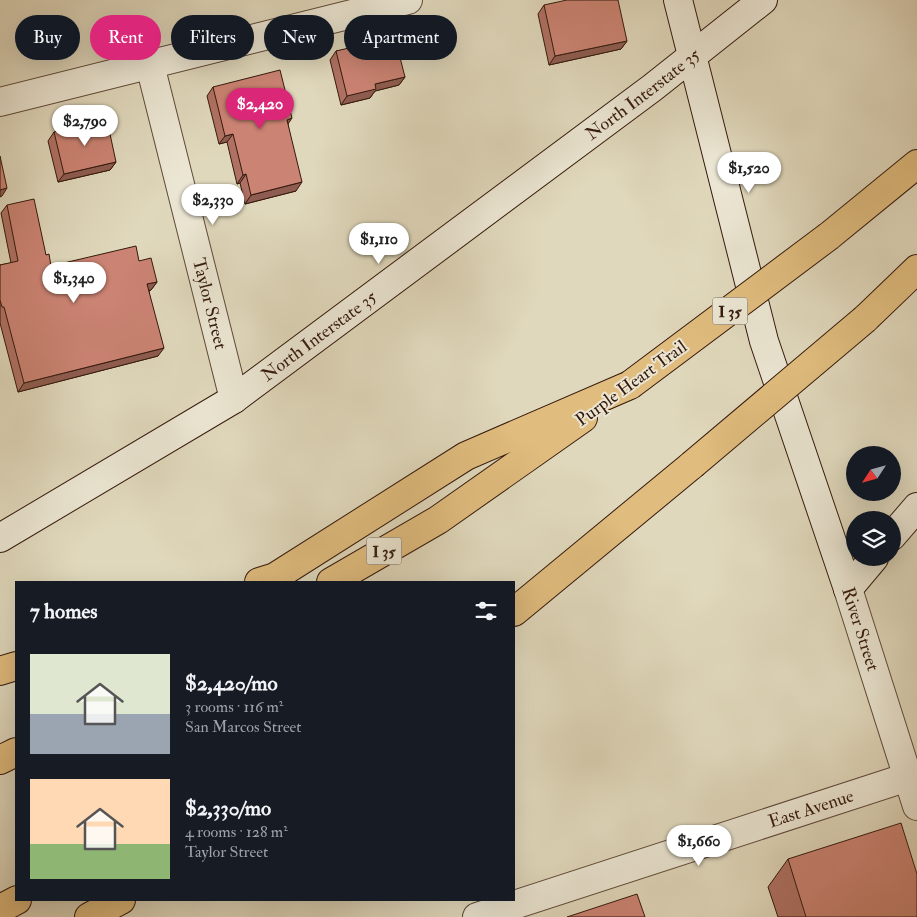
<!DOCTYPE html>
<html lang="en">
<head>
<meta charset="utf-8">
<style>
  :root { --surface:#171b24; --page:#20242c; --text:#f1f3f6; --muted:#9ea1a6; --accent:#db2777 }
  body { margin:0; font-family:"IM FELL Double Pica",serif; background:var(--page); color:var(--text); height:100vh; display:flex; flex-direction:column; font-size:19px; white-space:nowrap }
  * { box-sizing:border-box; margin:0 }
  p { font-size:16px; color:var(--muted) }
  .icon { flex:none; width:28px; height:28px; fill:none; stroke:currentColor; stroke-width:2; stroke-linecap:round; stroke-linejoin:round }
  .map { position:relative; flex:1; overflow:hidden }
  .drawer { position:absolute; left:15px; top:581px; width:500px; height:320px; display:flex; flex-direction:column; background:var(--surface); border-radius:0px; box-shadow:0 5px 20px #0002 }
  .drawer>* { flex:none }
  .banner { position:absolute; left:15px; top:15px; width:500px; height:45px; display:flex; gap:10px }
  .needle { width:32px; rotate:234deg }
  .tools { position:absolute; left:846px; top:446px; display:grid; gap:10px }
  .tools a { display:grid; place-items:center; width:55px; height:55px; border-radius:50%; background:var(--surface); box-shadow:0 5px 20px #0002; font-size:25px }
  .price { position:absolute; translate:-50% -42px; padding:0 11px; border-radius:18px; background:#fff; color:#222; font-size:16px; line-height:32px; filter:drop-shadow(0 1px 2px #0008) }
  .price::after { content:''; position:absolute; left:50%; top:30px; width:15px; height:11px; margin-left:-8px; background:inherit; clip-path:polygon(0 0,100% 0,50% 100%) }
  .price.active { background:var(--accent); color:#fff }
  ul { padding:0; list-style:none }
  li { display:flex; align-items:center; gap:15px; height:125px; padding:0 15px }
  li span { display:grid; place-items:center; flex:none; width:140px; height:100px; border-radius:0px; color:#555 }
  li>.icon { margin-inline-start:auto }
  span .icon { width:60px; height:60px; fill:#fffc; stroke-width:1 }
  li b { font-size:21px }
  h2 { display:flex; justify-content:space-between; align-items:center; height:60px; padding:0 15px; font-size:21px }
  .pill { padding:0 18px; border-radius:22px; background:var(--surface); box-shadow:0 5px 20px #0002; font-size:18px; line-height:45px }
  .pill.active { background:var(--accent); color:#fff }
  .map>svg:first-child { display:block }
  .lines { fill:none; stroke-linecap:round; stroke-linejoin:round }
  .street-casing { stroke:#5f4939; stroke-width:30 }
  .secondary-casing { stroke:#34190d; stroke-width:30 }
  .highway-casing { stroke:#34190d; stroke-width:30 }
  .street { stroke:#ebe6d3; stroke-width:28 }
  .secondary { stroke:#ebe6d3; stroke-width:28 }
  .highway { stroke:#e0bc7e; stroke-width:28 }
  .highway-bridge-casing { stroke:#34190d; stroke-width:30; stroke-linecap:butt }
  .highway-bridge { stroke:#e0bc7e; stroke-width:28 }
  .wall { fill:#af7163; stroke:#34190d }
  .shaded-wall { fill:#8e5c50; stroke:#34190d }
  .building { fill:#cb8373; stroke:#34190d }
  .labels { text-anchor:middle; stroke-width:4; stroke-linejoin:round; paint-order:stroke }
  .shield { fill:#ebe6d3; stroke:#6b5648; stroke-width:1 }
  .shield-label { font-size:16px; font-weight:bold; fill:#34190d }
  .street-label { font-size:18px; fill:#34190d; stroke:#ebe6d3 }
</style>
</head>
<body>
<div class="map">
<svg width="917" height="917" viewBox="0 0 917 917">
  <rect width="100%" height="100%" fill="#e0d8bc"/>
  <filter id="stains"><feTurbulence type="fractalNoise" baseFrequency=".004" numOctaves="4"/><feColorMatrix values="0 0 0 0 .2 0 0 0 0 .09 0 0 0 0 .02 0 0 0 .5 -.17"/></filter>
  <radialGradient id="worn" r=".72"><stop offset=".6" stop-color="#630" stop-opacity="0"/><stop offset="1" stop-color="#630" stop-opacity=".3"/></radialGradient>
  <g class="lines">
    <g class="street-casing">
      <g id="street">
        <path id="s1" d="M150,65L234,399"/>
        <path d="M0,102L408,0"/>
        <path id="s2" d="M848,589L917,806"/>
        <path id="s3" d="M477,917L917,774"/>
      </g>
    </g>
    <g class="secondary-casing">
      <g id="secondary">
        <path d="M678,0L764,341L848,589"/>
        <path d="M892,536L917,507"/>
        <path id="s4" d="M0,538L234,399L652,88L763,0"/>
        <path d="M848,589L874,558"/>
      </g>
    </g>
    <g class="highway-casing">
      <path id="highway" d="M829,236L917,164
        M865,319L917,269
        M259,582L275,577L466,456L630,385
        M331,582L438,520L583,418
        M514,612L692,465
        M0,671L16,666
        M0,760L16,752
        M0,909L17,900
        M89,917L121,900"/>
    </g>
    <use href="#street" class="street"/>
    <use href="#secondary" class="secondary"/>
    <use href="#highway" class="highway"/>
    <g class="highway-bridge-casing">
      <path id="highway-bridge" d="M630,385L829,236
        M692,465L865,319"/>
    </g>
    <use href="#highway-bridge" class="highway-bridge"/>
  </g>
  <path class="wall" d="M544,5L627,41L621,49L549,65L538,14Z
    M384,45L405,77L399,85L375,91L370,98L341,105L330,60L336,51Z
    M213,87L288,124L296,191L245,204L240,183L237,184L227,142L219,144L207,96Z
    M54,132L116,162L110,170L58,182L48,141Z
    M7,205L46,255L51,266L139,261L157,282L151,290L149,291L158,356L18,392L0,323V265L11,263L1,213Z
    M788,859L917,917H778L768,887Z"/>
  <path class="shaded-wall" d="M627,41L621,49L549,65L555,56Z
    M405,77L399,85L375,91L370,98L341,105L347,96L375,84Z
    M292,118L286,127L287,120Z
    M233,134L227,142L219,144L225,136Z
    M116,162L110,170L58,182L64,174Z
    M246,174L240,183L237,184L243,175Z
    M302,182L296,191L245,204L251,195Z
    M7,188L2,196L0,197V190Z
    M157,282L151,290L141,292L147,284Z
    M164,348L158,356L18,392L24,383Z"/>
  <path class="building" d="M567,0H618L627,41L555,56L544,5Z
    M383,40L384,45L396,42L405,77L375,84L376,89L347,96L336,51Z
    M280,70L292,118L287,120L302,182L251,195L246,174L243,175L233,134L225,136L213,87Z
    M107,120L116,162L64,174L54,132Z
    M0,156L7,188L0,190Z
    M34,199L46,255L49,254L51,266L136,246L139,261L151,258L157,282L147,284L164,348L24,383L4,307H2L0,300V265L18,261L7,205Z
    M901,823L917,874V917H806L788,859Z
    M637,894L645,917H567Z"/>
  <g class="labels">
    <g class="shield">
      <rect x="712.5" y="297.5" width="35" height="27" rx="4"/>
      <rect x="366.5" y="537.5" width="35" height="27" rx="4"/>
    </g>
    <g class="shield-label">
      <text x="730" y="317">I 35</text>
      <text x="384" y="557">I 35</text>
    </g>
    <g class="street-label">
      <text dy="6" stroke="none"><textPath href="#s4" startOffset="782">North Interstate 35</textPath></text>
      <text dy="6" stroke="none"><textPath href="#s1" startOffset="246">Taylor Street</textPath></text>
      <text dy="6" stroke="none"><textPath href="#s4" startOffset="378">North Interstate 35</textPath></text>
      <text transform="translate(631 383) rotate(-36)" y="6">Purple Heart Trail</text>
      <text dy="6" stroke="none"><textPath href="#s2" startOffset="42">River Street</textPath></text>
      <text dy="6" stroke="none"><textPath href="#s3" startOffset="351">East Avenue</textPath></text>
    </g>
  </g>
  <rect width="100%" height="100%" filter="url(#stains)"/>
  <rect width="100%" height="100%" fill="url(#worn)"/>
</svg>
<div class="tools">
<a><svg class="needle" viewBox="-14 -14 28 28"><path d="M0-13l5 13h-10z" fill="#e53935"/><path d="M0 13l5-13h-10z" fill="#9ea1a6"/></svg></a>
<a><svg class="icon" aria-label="layers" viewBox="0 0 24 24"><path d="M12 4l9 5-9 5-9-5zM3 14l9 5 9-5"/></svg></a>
</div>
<b class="price active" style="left:260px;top:130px">$2,420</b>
<b class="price" style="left:85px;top:147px">$2,790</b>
<b class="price" style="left:749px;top:194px">$1,520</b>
<b class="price" style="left:213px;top:226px">$2,330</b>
<b class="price" style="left:379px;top:265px">$1,110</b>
<b class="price" style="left:74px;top:304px">$1,340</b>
<b class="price" style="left:699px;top:867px">$1,660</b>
<div class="banner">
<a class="pill">Buy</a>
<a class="pill active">Rent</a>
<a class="pill">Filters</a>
<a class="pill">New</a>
<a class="pill">Apartment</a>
</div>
<section class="drawer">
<h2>7 homes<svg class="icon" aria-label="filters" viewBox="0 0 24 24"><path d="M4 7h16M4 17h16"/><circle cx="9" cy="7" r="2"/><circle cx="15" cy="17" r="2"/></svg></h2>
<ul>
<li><span style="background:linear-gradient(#dfe7d0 60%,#9aa5b1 0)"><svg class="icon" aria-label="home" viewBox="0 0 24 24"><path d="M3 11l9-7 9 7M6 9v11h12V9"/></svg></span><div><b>$2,420/mo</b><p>3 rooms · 116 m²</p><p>San Marcos Street</p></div></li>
<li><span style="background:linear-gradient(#ffd9b3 65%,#8fb573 0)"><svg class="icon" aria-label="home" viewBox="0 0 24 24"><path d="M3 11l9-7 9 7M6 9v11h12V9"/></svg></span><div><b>$2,330/mo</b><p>4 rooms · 128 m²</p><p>Taylor Street</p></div></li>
</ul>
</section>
</div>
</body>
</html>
